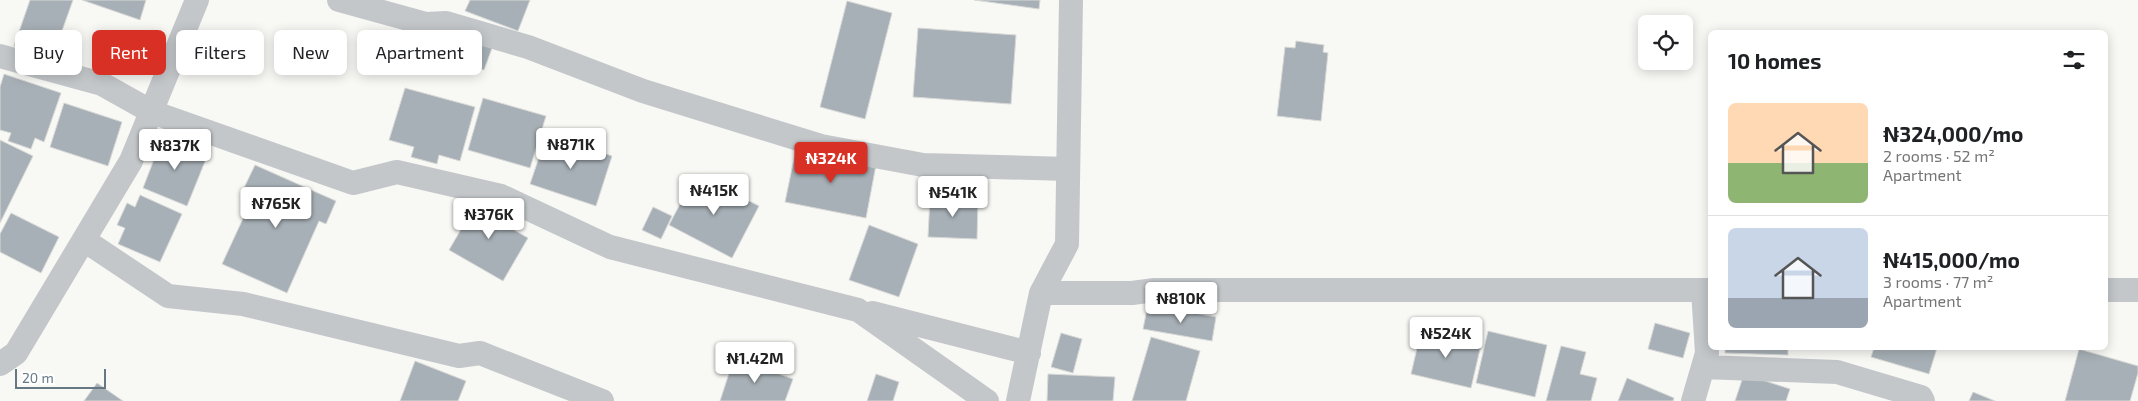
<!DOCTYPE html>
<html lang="en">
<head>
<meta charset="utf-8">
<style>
  :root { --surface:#fff; --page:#f2f2f2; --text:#202124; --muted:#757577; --line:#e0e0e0; --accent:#d93025 }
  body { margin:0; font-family:"Exo 2",sans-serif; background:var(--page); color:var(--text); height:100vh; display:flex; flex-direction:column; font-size:19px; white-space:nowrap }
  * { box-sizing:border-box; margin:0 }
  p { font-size:16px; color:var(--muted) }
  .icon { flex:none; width:28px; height:28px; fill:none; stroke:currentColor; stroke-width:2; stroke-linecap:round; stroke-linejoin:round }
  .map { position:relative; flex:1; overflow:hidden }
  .drawer { position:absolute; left:1708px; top:30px; width:400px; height:320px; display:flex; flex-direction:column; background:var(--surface); border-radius:8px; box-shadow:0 2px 12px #0003 }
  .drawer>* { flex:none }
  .hud { position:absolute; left:15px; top:30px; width:475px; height:45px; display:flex; gap:10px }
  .tools { position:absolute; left:1638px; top:15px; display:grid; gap:10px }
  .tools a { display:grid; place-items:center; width:55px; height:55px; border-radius:8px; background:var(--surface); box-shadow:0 2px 12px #0003; font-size:25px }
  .scale { position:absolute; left:15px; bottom:12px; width:91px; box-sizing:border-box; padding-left:5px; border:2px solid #677885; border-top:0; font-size:14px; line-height:18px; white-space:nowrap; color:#677885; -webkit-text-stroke:4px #fff; paint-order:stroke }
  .price { position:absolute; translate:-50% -42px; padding:0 11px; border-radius:5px; background:#fff; color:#222; font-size:16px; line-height:32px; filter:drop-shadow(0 1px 2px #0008) }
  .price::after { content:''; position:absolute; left:50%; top:30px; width:15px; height:11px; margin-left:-8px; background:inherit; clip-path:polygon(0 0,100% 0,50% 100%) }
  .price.current { background:var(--accent); color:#fff }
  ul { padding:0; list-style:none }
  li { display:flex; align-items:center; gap:15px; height:125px; padding:0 20px }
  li+li { border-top:1px solid var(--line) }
  li span { display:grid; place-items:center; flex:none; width:140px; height:100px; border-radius:8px; color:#555 }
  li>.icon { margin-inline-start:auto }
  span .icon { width:60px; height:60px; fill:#fffc; stroke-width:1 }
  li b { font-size:21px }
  h2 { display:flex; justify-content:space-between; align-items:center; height:60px; padding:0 20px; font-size:21px }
  .tag { padding:0 18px; border-radius:8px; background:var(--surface); box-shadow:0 2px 12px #0003; font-size:18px; line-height:45px }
  .tag.current { background:var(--accent); color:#fff }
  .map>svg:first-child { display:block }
  .building { fill:#a7b0b6; stroke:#d9d9d7 }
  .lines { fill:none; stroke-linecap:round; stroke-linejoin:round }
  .street { stroke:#c3c7ca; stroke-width:24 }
</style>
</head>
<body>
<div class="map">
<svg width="2138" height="401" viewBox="0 0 2138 401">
  <rect width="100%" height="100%" fill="#f8f8f5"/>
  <path class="building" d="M30,0H73L52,59L14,46Z
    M82,0H146L140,20Z
    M470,0H530L518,31L465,11Z
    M974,0H1040L1039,9Z
    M847,1L892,13L865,119L820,107Z
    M433,28L492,48L484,70L426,51Z
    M918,28L1016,35L1011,104L913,97Z
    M1296,41L1324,45L1323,52L1328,53L1321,121L1277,116L1285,47L1295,48Z
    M4,74L61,93L44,142L35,138L31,149L8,141L11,133L0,130V87Z
    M405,88L475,107L460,161L439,155L437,164L411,157L414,147L389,140Z
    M483,98L546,116L530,168L468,150Z
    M64,103L122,122L108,166L50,147Z
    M547,134L612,156L596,206L530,184Z
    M163,136L208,154L187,206L143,188Z
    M0,140L33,156L0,223Z
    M796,149L876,165L866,218L785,202Z
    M255,165L336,201L326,224L319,221L287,293L222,264L253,197L242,192Z
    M696,174L759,206L732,258L669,225Z
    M140,195L182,214L160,262L118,244L125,228L117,225L127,203L135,207Z
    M481,195L503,208L497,220L528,238L503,281L449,250Z
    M930,197L978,199L977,239L928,237Z
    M653,207L672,216L661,239L642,230Z
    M11,213L59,237L41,273L0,252V234Z
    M869,225L918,244L899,297L849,280Z
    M1147,309L1171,313L1172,309L1216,317L1212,341L1143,329Z
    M1655,323L1690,333L1683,358L1648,349Z
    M1421,331L1481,345L1471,388L1411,374Z
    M1488,331L1547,345L1535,397L1476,383Z
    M1061,333L1082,339L1073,373L1051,367Z
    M1151,337L1200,351L1186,401H1132Z
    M1561,346L1586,352L1580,374L1597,378L1591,401H1546Z
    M1725,348H1788V355L1725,353Z
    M1874,348H1937L1929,374L1871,357Z
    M2079,349L2138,366V373L2130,401H2065Z
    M734,358L793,379L785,401H720Z
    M415,361L466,381L458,401H400Z
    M876,374L899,382L893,401H867Z
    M1048,374L1115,377L1113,401H1047Z
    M1744,374L1790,389L1786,401H1735Z
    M1627,378L1674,398L1673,401H1618Z
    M97,383L123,401H84Z
    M1973,392L1995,401H1969Z"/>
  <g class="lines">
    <path class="street" d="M339,0L426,24L446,23L528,47L643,91L821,146L923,165L1068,169
      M1071,0L1067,244L1041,293H1132L1155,290H1710
      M0,56L102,84L152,112L353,183L397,172L501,196L610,247L858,310L987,401
      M84,240L168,296L243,304L459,356L480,353L602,401
      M2105,290H2138
      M872,313L1029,353
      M0,364L16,353L131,161L197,0
      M1703,367L1837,372L1921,397L1923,401
      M1018,401L1041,293
      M1693,401L1707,353L1703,290"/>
  </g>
</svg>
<div class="tools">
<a><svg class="icon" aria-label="locate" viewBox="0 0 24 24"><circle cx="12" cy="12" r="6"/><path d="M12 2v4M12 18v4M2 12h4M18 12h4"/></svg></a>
</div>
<div class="scale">20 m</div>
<b class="price" style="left:571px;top:170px">₦871K</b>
<b class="price" style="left:175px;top:171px">₦837K</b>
<b class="price current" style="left:831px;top:184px">₦324K</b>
<b class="price" style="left:714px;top:216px">₦415K</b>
<b class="price" style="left:953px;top:218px">₦541K</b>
<b class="price" style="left:276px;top:229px">₦765K</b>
<b class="price" style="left:489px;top:240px">₦376K</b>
<b class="price" style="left:1181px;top:324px">₦810K</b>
<b class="price" style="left:1446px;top:359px">₦524K</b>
<b class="price" style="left:755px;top:384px">₦1.42M</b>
<div class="hud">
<a class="tag">Buy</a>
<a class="tag current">Rent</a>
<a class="tag">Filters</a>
<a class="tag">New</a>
<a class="tag">Apartment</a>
</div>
<section class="drawer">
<h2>10 homes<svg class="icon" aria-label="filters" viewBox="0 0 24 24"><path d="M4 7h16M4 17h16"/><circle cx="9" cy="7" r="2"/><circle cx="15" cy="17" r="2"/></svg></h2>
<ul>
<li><span style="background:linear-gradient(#ffd9b3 60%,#8fb573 0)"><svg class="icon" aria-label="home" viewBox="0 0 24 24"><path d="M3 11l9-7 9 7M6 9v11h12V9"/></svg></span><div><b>₦324,000/mo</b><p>2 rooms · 52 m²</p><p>Apartment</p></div></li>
<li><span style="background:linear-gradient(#c9d6e8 70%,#9aa5b1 0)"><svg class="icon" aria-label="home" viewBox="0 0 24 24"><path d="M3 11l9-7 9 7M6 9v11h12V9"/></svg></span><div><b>₦415,000/mo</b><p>3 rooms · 77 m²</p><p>Apartment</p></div></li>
</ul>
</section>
</div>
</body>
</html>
